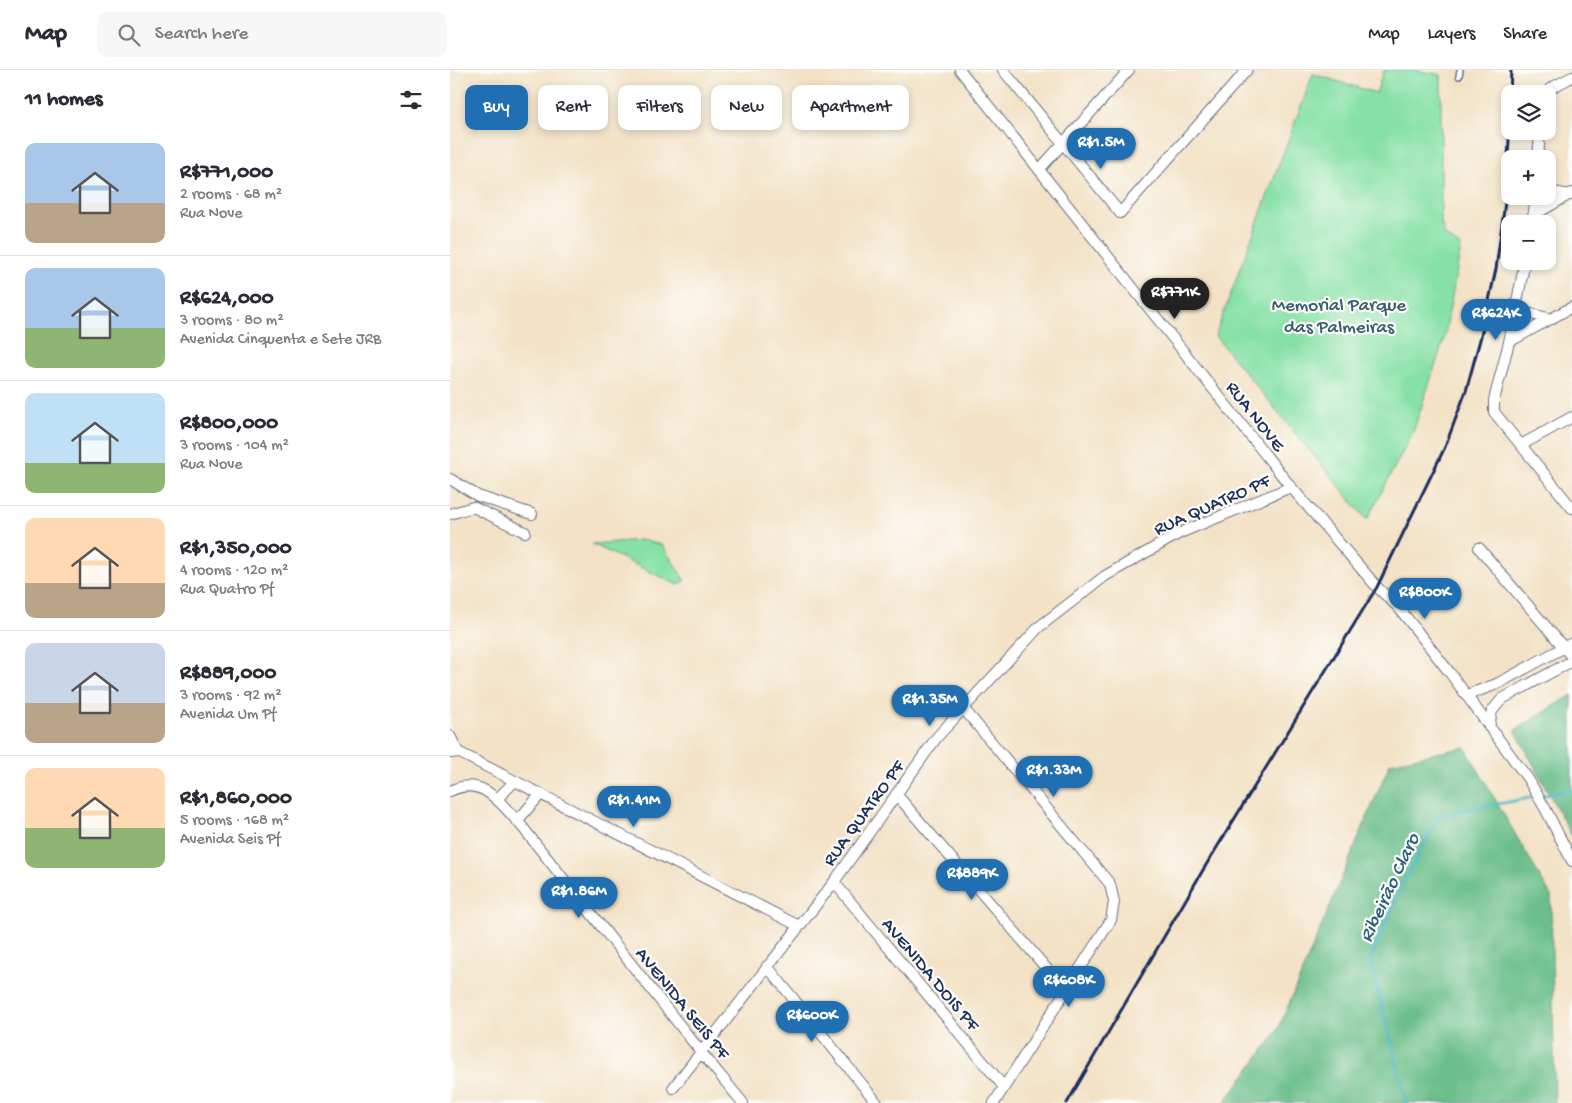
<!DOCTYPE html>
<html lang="en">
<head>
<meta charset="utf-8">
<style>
  :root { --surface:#fff; --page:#f7f7f7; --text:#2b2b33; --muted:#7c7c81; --line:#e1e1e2; --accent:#1f6fb2 }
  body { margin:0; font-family:"Gochi Hand",sans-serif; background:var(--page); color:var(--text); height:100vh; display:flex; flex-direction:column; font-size:19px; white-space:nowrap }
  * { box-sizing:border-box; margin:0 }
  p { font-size:16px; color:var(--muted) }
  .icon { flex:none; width:28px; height:28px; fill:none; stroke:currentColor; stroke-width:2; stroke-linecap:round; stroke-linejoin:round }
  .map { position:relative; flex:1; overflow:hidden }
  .details { display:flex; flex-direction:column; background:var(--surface); width:450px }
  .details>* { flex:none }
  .hud { position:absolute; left:15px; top:15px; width:475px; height:45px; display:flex; gap:10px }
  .controls { position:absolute; left:1051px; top:15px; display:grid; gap:10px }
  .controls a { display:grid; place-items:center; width:55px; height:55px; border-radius:10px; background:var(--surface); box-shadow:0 2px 8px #0003; font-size:25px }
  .price { position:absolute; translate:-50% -42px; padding:0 11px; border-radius:18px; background:var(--accent); color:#fff; font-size:16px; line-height:32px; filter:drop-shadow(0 1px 2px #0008) }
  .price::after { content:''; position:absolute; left:50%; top:30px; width:15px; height:11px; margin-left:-8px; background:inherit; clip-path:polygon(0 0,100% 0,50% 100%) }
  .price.on { background:#222; color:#fff }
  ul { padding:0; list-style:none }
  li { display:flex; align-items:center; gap:15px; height:125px; padding:0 25px }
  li+li { border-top:1px solid var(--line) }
  li span { display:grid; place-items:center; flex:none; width:140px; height:100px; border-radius:10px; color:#555 }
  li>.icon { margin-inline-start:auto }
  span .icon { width:60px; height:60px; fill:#fffc; stroke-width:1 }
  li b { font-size:21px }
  h2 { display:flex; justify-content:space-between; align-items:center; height:60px; padding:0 25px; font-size:21px }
  .pill { padding:0 18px; border-radius:10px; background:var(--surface); box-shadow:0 2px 8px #0003; font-size:18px; line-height:45px }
  .pill.on { background:var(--accent); color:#fff }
  header { display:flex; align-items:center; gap:30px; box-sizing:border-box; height:70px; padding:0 25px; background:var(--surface); border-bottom:1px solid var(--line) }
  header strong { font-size:24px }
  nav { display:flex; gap:28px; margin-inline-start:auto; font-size:18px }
  .search { width:350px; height:45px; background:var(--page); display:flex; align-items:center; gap:12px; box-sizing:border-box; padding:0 18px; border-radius:10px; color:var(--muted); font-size:19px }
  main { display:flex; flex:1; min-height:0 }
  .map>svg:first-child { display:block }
  .green { fill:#86e1a6; stroke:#508882 }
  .forest { fill:#6cbf8b; stroke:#447774 }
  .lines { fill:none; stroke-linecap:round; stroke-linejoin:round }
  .stream { stroke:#4ab7c6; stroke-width:3 }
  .lane-casing { stroke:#676e82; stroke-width:8 }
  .street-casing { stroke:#676e82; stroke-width:12 }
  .lane { stroke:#fff; stroke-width:5 }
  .street { stroke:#fff; stroke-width:10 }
  .rail { stroke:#1b2f5e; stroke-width:3 }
  .labels { text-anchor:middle; stroke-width:4.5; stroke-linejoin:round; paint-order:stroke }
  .park-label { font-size:19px; fill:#365c70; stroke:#fdfcf7 }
  .street-label { font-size:19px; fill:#1b2f5e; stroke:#fdfcf7 }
  .water-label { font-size:20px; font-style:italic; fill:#2b5f82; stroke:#fdfcf7 }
</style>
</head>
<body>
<header>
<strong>Map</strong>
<div class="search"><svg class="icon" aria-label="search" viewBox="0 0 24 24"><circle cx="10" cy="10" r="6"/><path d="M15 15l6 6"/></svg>Search here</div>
<nav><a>Map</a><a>Layers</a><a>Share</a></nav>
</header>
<main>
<section class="details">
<h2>11 homes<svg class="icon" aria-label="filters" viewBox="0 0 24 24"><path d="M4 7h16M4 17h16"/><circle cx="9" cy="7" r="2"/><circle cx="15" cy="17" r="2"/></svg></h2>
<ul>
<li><span style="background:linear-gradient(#a9c7e8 60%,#b9a48a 0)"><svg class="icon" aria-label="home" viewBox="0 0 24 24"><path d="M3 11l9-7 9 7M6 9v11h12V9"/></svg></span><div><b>R$771,000</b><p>2 rooms · 68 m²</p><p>Rua Nove</p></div></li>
<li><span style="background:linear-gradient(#a9c7e8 60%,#8fb573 0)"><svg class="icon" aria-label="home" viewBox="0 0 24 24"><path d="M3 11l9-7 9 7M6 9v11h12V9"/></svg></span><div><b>R$624,000</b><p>3 rooms · 80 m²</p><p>Avenida Cinquenta e Sete JRB</p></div></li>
<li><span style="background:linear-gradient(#bfe0f5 70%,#8fb573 0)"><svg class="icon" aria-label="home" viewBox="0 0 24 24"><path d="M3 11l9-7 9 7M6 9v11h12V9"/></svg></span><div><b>R$800,000</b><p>3 rooms · 104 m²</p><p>Rua Nove</p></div></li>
<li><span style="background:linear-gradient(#ffd9b3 65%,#b9a48a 0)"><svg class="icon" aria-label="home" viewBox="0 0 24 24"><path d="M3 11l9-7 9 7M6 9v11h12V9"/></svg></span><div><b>R$1,350,000</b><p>4 rooms · 120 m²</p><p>Rua Quatro Pf</p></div></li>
<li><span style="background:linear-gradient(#c9d6e8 60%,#b9a48a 0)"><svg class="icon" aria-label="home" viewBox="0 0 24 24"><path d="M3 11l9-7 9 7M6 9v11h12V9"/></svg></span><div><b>R$889,000</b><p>3 rooms · 92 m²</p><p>Avenida Um Pf</p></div></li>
<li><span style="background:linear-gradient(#ffd9b3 60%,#8fb573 0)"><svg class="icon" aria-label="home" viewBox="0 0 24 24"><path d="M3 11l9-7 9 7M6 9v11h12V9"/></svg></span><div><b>R$1,860,000</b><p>5 rooms · 168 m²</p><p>Avenida Seis Pf</p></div></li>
</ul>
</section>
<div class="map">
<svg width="1122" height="1033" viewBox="0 0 1122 1033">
  <rect width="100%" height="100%" fill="#fdfcf7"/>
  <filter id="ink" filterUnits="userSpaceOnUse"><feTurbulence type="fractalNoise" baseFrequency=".02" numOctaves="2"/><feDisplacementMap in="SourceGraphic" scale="10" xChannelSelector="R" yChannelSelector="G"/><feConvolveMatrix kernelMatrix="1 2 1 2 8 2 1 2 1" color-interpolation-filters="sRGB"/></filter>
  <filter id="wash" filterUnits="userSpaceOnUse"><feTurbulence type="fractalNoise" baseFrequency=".0096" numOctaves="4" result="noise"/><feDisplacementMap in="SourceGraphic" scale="20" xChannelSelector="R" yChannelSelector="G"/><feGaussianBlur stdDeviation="1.12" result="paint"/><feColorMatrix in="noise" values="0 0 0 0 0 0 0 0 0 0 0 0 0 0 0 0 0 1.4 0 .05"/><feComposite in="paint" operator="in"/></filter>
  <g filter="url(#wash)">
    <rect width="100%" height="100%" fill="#f3e2c6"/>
    <path class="green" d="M934,0H967L991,5V152L995,166L1011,177L994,269L963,362L917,450L765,266L863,4L926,23Z
      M191,470L212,475L235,511L228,515L142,474Z"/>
    <path class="forest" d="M1122,625V767L1065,660Z
      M1015,677L1101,826L1105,1033H774L827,962L940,693Z"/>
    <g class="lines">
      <path class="stream" d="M957,1033L920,890L953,813L990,745L1122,720"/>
    </g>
  </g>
  <g filter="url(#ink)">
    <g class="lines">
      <g class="lane-casing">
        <path id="lane" d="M1009,6L1010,0"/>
      </g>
      <g class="street-casing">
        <path id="street" d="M510,0L841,417L927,517L949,538L1000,603L1078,709L1096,740L1122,791
          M553,0L670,143L797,0
          M1095,24L1101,18L1122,7
          M1088,89L1090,61
          M589,100L679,0
          M1098,121L1120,125
          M1084,145L1122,123
          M1082,154L1086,126
          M1075,191L1059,272L1044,330V342L1122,438
          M1065,240L1102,249
          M1059,272L1122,237
          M1071,375L1122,347
          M0,409L28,426L82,444
          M0,444L23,437L75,462
          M1029,478L1122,587
          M1017,625L1047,614L1122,573
          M513,638L660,814L664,832L661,850L544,1033
          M1039,657L1042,641L1052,629L1122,591
          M0,666L8,682
          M0,683L8,682L349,856
          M0,721C33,705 50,733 70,754L251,982L293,1033
          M446,724L616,921
          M47,729L65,711
          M67,751L91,724
          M384,812L554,1017
          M317,896L427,1033
          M223,1018L384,812L487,667L589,557L655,506L730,463L841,417"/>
      </g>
      <use href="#lane" class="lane"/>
      <use href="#street" class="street"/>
      <path class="rail" d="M1060,24L1061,0
        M617,1033L753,800L927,517L995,377L1016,321L1031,266L1046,199L1055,132L1060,55"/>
    </g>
  </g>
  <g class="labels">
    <g class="park-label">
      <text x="889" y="240">Memorial Parque<tspan x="889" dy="22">das Palmeiras</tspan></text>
    </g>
    <g class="street-label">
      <text transform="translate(807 345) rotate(52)" y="7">RUA NOVE</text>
      <text transform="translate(761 433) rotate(-24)" y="7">RUA QUATRO PF</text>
      <text transform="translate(412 742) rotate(-54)" y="7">RUA QUATRO PF</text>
      <text transform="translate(482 903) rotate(50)" y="7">AVENIDA DOIS PF</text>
      <text transform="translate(234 932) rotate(51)" y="7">AVENIDA SEIS PF</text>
    </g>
    <g class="water-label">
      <text transform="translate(938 817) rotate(-65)" y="7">Ribeirão Claro</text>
    </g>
  </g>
</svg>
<div class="controls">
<a><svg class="icon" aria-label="layers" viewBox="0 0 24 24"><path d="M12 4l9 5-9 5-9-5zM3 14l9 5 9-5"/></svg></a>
<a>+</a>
<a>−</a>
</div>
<b class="price" style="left:651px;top:100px">R$1.5M</b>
<b class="price on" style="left:725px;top:250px">R$771K</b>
<b class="price" style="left:1046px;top:271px">R$624K</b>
<b class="price" style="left:975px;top:550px">R$800K</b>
<b class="price" style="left:480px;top:657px">R$1.35M</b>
<b class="price" style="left:604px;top:728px">R$1.33M</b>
<b class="price" style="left:184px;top:758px">R$1.41M</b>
<b class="price" style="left:522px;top:831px">R$889K</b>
<b class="price" style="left:129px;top:849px">R$1.86M</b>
<b class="price" style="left:619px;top:938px">R$608K</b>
<b class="price" style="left:362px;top:973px">R$600K</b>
<div class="hud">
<a class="pill on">Buy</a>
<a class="pill">Rent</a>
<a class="pill">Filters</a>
<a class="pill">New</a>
<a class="pill">Apartment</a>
</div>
</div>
</main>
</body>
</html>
